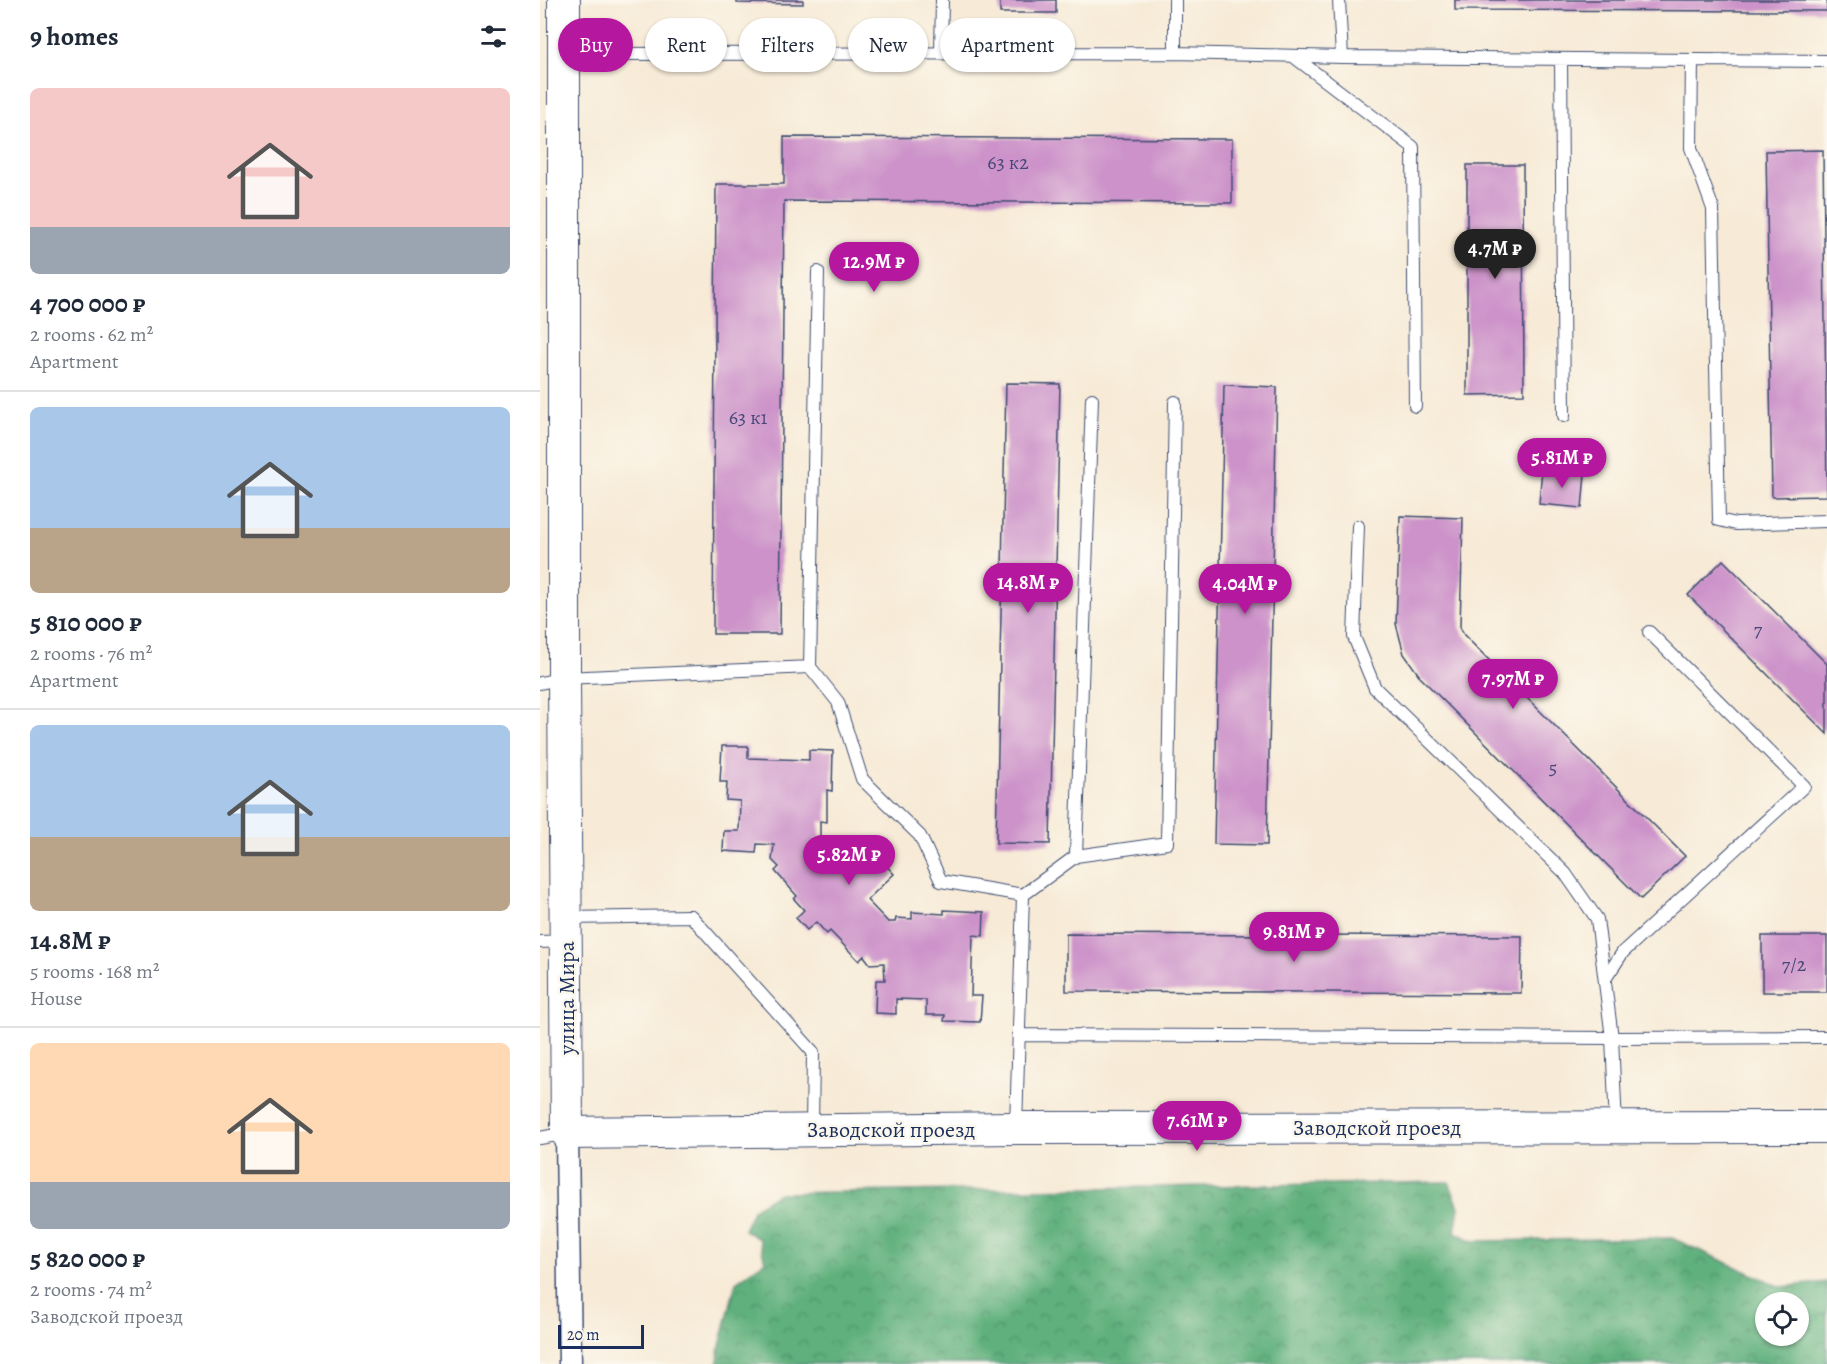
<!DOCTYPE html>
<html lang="en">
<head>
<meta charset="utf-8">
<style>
  :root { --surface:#fff; --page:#f6f6f7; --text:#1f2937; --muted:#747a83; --line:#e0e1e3; --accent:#b5179e }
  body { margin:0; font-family:Alegreya,serif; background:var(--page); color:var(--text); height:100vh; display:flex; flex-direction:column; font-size:22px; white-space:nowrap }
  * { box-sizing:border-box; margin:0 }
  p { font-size:20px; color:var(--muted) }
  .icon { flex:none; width:33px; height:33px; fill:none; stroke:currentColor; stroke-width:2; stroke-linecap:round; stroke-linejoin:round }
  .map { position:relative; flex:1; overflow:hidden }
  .side { display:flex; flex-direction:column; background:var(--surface); width:540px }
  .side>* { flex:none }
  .banner { position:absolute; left:18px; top:18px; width:570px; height:54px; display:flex; gap:12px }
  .fabs { position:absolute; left:1215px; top:1292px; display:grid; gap:12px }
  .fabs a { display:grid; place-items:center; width:54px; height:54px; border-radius:50%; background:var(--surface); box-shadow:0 2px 4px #0004; font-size:30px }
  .scale { position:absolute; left:18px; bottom:15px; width:86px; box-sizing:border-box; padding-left:6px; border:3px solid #1b2f5e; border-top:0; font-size:16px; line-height:21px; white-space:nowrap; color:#1b2f5e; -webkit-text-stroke:4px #fbf7ec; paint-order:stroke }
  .price { position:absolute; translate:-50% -51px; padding:0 14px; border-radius:21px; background:var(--accent); color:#fff; font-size:20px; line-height:39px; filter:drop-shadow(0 2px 3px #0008) }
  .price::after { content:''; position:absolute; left:50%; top:36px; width:18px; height:14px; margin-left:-9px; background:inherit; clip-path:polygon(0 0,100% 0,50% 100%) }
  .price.on { background:#222; color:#fff }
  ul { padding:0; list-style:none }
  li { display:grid; align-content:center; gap:12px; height:318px; padding:0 30px }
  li+li { border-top:2px solid var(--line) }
  li span { display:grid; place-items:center; height:186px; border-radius:9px; color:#555 }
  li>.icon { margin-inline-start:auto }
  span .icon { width:108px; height:108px; fill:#fffc; stroke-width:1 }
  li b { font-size:26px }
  h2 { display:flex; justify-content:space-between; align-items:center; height:72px; padding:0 30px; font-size:26px }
  .pill { padding:0 21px; border-radius:27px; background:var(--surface); box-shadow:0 2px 4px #0004; font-size:21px; line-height:54px }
  .pill.on { background:var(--accent); color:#fff }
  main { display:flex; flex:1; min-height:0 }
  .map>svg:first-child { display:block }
  .forest { fill:url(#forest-crowns); stroke:#3c706d; stroke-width:1.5; fill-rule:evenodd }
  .building { fill:#cc92c9 }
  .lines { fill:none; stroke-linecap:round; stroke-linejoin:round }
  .service-casing { stroke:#3c4b70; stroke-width:14 }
  .minor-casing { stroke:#3c4b70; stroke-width:25 }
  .secondary-casing { stroke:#3c4b70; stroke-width:34 }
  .service { stroke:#fff; stroke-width:12 }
  .minor { stroke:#fff; stroke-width:22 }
  .secondary { stroke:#fff; stroke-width:32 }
  .labels { text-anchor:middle; stroke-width:5; stroke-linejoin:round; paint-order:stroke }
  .number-label { font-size:20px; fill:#474879 }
  .street-label { font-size:22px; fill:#1b2f5e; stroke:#fbf7ec }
</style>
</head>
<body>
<main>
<section class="side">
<h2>9 homes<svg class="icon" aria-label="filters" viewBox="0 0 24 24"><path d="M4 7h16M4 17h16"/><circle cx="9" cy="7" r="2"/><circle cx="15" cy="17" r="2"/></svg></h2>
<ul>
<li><span style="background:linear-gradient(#f6c9c9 75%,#9aa5b1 0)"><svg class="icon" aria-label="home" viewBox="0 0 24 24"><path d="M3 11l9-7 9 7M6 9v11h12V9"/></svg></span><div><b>4 700 000 ₽</b><p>2 rooms · 62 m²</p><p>Apartment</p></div></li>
<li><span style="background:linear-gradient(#a9c7e8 65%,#b9a48a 0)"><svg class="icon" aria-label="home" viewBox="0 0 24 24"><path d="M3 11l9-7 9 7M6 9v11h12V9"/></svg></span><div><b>5 810 000 ₽</b><p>2 rooms · 76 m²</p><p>Apartment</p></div></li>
<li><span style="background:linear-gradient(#a9c7e8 60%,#b9a48a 0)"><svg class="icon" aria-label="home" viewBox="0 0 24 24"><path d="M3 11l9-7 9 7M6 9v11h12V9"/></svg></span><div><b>14.8M ₽</b><p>5 rooms · 168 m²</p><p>House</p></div></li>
<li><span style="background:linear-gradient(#ffd9b3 75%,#9aa5b1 0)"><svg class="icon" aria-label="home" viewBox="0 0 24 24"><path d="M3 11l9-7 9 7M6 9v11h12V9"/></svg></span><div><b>5 820 000 ₽</b><p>2 rooms · 74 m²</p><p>Заводской проезд</p></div></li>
</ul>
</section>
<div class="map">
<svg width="1287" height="1364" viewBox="0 0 1287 1364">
  <defs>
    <pattern id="forest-crowns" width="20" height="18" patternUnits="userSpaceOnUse" patternTransform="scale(1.5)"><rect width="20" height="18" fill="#5eb07c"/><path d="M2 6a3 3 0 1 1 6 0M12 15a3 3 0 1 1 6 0" fill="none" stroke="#4d9069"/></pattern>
  </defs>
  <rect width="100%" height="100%" fill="#fbf7ec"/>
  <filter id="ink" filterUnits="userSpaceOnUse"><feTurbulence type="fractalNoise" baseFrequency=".0167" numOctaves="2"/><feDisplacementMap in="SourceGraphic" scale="12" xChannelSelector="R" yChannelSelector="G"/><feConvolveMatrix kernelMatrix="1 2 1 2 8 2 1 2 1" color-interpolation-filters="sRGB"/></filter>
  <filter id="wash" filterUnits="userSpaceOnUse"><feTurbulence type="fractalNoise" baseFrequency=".008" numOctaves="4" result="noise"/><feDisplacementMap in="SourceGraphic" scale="24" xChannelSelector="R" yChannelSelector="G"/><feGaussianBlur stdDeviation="1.35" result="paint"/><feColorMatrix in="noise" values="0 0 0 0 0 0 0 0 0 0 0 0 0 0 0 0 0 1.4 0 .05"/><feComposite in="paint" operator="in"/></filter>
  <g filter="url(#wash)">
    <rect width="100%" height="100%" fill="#f7ead6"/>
    <path class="forest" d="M909,1182L919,1207L915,1232L933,1241L1132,1238L1241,1287L1287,1282V1364H178L179,1350L196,1282L225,1261L219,1239L204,1230L214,1208L239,1193ZM1226,1302H1258V1335H1226Z"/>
    <g id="blocks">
      <path class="building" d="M197,0H263V4L197,3Z
        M460,0H516V13H460Z
        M915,0H1287V11L915,10Z
        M244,137L692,139V203L244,201L240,634H173L176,184H244Z
        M1283,150L1287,496L1232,497L1226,151Z
        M927,165H983L984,394L927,395Z
        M466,383L520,384L510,844L456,843Z
        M684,385L737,387L727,845L674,844Z
        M1002,469L1045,474L1042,508L999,504Z
        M860,516L923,518L920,627L924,635L1145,856L1101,899L881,678L864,654L856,624Z
        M1183,560L1287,664V734L1148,595Z
        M182,746H208V758L269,760V750L293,751L292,791L287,790V822L280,821V838H276V845L295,866L322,840L354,874L327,900L348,922H355L356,918L372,919V912L404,914V910L444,912L443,936L433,935L431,996H442L440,1022L404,1021L405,1015H386V1000L356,999V1014L335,1013L336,980H345L344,963L330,964L324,956L319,961L290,931L287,934L276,922L267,930L256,918L264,910L254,899L257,896L235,871L239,867L232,860L234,845L217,844L216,853L183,851L184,831H199L200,801L186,800L187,782H180Z
        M526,934L982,936L981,993L526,991Z
        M1222,936H1287V992H1222Z"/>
    </g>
  </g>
  <g filter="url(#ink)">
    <use href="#blocks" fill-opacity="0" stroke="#3c4b70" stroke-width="1.5"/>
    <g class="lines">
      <g class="service-casing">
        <path id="service" d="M635,0V53
          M799,0L802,57
          M401,53L402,0
          M25,54L635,53L802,57L1287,61
          M753,56L873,147L875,406
          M1021,59L1024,416
          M1152,60L1151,148L1173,209L1179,520L1196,524L1287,521
          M270,667L298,702L322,779L380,836L401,881L483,895
          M0,683L24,678L270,667L278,272
          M536,856L552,399
          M26,918L151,916L273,1052L272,1129
          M0,942L25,941
          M1065,979L1083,952L1264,786L1109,632
          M479,1035L1072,1038L1057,919L1025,873L835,688L814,637L818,526
          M1076,1126L1072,1038L1287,1037
          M476,1127L483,895L536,856L627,843L635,402
          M0,1138L27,1133"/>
      </g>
      <g class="minor-casing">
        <path id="minor" d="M27,1133L30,1364"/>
      </g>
      <g class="secondary-casing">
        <path id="secondary" d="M24,0V678L27,1133L476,1128L1287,1127"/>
      </g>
      <use href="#service" class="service"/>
      <use href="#minor" class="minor"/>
      <use href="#secondary" class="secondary"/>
    </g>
  </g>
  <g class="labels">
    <g class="number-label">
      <text x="468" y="169">63 к2</text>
      <text x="208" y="424">63 к1</text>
      <text x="1218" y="636">7</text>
      <text x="1013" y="774">5</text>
      <text x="1254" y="971">7/2</text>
    </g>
    <g class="street-label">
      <text transform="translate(26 998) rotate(-90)" y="8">улица Мира</text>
      <text x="837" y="1135">Заводской проезд</text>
      <text x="351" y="1137">Заводской проезд</text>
    </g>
  </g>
</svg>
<div class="fabs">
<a><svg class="icon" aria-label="locate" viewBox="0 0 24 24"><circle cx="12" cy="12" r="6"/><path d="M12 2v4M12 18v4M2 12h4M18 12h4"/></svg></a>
</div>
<div class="scale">20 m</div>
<b class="price on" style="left:955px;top:280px">4.7M ₽</b>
<b class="price" style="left:334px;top:293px">12.9M ₽</b>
<b class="price" style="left:1022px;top:489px">5.81M ₽</b>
<b class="price" style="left:488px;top:614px">14.8M ₽</b>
<b class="price" style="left:705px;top:615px">4.04M ₽</b>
<b class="price" style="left:973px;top:710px">7.97M ₽</b>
<b class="price" style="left:309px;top:886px">5.82M ₽</b>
<b class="price" style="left:754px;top:963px">9.81M ₽</b>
<b class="price" style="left:657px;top:1152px">7.61M ₽</b>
<div class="banner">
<a class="pill on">Buy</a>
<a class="pill">Rent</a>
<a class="pill">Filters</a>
<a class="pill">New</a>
<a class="pill">Apartment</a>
</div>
</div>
</main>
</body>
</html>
